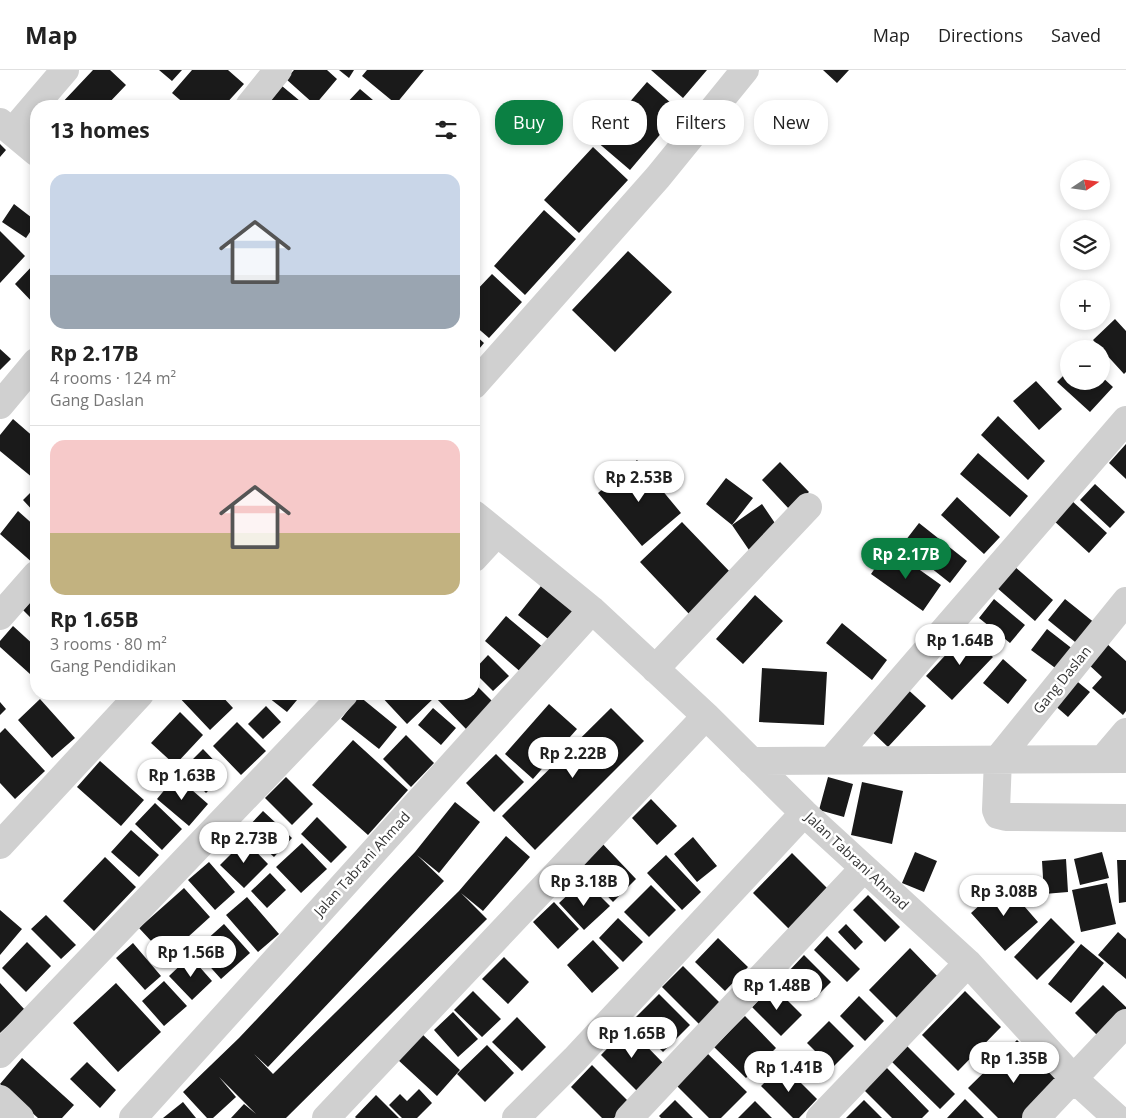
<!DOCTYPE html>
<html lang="en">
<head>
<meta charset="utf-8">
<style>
  :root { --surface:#fff; --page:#f6f6f6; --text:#222; --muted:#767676; --line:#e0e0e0; --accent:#0b8043 }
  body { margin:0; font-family:"Open Sans",sans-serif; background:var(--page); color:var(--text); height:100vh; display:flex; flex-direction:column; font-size:19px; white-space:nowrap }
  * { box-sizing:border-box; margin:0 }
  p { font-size:16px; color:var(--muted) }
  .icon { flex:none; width:28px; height:28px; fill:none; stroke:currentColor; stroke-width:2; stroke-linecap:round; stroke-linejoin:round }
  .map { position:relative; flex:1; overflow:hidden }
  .side { position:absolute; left:30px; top:30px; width:450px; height:600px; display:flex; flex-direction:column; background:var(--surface); border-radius:20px; box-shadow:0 2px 8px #0003 }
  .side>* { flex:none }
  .top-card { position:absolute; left:495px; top:30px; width:475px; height:45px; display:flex; gap:10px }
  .needle { width:32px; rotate:77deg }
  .tools { position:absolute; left:1060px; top:90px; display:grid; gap:10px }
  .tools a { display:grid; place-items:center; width:50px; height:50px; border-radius:50%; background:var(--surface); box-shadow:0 2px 8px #0003; font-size:25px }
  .price { position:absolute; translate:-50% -42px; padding:0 11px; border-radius:18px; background:#fff; color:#222; font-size:16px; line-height:32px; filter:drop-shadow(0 1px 2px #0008) }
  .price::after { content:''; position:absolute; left:50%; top:30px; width:15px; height:11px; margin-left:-8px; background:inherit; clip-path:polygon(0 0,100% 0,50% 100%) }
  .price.on { background:var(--accent); color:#fff }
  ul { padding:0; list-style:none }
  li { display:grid; align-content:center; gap:10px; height:265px; padding:0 20px }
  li+li { border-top:1px solid var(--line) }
  li span { display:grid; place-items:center; height:155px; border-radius:15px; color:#555 }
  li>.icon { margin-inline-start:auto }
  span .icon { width:90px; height:90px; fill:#fffc; stroke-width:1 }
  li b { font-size:21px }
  h2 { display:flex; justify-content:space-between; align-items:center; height:60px; padding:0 20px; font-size:21px }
  .pill { padding:0 18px; border-radius:20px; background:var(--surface); box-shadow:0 2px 8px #0003; font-size:18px; line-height:45px }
  .pill.on { background:var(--accent); color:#fff }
  header { display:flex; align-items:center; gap:30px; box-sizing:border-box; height:70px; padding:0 25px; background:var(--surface); border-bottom:1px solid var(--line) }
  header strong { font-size:24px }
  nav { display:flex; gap:28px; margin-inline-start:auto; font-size:18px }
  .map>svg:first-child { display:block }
  .building { fill:#1a1a1a }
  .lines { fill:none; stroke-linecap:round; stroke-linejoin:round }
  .minor { stroke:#d0d0d0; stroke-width:28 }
  .labels { text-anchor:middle; stroke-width:5; stroke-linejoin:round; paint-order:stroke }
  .street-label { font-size:14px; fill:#333; stroke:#fff }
</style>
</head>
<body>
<header>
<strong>Map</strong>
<nav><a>Map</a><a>Directions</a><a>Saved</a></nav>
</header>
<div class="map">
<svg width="1126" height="1048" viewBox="0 0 1126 1048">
  <rect width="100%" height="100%" fill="#fff"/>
  <path class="building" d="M93,0H110L126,15L106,36H59Z
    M159,0H182L172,11Z
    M192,0H228L244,14L224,36H187L172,23Z
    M294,0H327L337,9L315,35L286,9Z
    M339,0H354L349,8Z
    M367,0H424L396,34L362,6Z
    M651,0H707L683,28Z
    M823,0H849L837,13Z
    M647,12L680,41L630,100L596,71Z
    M282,16L306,36H265Z
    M360,19L380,36H344Z
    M0,74L6,80L0,87Z
    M593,77L628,110L579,163L544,130Z
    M14,134L36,151V153L26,168L2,152Z
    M544,140L576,169L525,225L494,196Z
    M0,161L25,186L0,213Z
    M628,181L672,222L615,282L572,240Z
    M36,192V236L15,214Z
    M492,204L522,232L489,268L474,255V223Z
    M1115,249L1126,261V302L1124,304L1093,270Z
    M474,264L484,273L474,285Z
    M0,279L11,289L0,300Z
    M1069,300V311H1101V306L1113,317L1090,342L1057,312Z
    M1036,311L1062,339L1039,360L1013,331Z
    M998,346L1045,391L1028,410L981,365Z
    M13,349L36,369V404L33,408L0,381V365Z
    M1126,374V409L1109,393Z
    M978,383L1028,426L1010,447L960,404Z
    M637,390L681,443L642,476L598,423Z
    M780,392L809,422L790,440L762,410Z
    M726,408L753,428L732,455L706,434Z
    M1095,414L1125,442L1110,458L1080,430Z
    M36,417V444L23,430Z
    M957,427L1000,467L984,484L941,445Z
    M1071,430L1107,463L1089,483L1053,450Z
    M762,434L781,462L751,483L732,455Z
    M18,441L36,457V491L34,494L0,464Z
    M682,452L732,504L690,545L640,492Z
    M919,453L967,491L950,513L902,475Z
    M889,478L941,515L923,541L871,504Z
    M1014,496L1053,530L1035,551L996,517Z
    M541,516L580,546L557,576L518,545Z
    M755,525L783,551L743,594L716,569Z
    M36,526V553L23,540Z
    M994,529L1025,555L1010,573L979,548Z
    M1065,529L1096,554L1080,576L1048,550Z
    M506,546L544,578L523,604L485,571Z
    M842,553L887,590L872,610L826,573Z
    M13,556L36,577V598L30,604L0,577V571Z
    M1047,559L1074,580L1058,600L1031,580Z
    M967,562L993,587L952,630L926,606Z
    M1106,573L1126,591V641L1123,645L1092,618L1102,607L1088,594Z
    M488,585L509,606L493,621L474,602V600Z
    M1003,589L1027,610L1008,634L983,613Z
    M762,598L827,602L824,655L759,652Z
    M1073,608L1090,622L1068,647L1052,633Z
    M474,613L494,633L467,660L435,627L407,654L379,624H432L435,627L438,624H474Z
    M904,616L926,636L888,677L866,656Z
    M176,624H220L233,638L210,660Z
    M231,624H242L237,629Z
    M264,624H302L287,642Z
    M359,626L397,657L379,679L341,649Z
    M40,629L75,668L52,688L18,650Z
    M0,632L6,639L0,645Z
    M549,634L577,659L533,709L505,684Z
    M266,636L281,652L263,669L248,654Z
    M433,638L456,658L441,675L418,655Z
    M611,638L644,671L535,780L502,746Z
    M180,642L203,665L175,695L151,673Z
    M237,652L266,681L241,705L213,676Z
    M5,658L45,701L15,729L0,713V663Z
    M406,665L434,693L411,717L383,689Z
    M353,670L408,720L368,765L312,715Z
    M203,679L226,703L206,723L183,699Z
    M496,684L524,712L494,742L466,713Z
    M100,691L144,730L121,756L77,717Z
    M176,706L208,734L189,756L157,729Z
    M286,707L313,734L292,755L265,728Z
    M828,707L853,714L844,747L819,740Z
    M862,712L903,721L892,774L851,765Z
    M651,729L677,756L657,775L632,748Z
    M455,732L480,752L439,803L417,785L444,811L268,997L254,984L273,1004L459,821L506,766L530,787L483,841L461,823L487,849L286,1048H231L244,1034L256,1044L219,1007L236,1027L213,1048H207L183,1022L239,968L415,782Z
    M155,733L182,759L162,780L135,754Z
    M263,741L292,768L274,787L245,760Z
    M317,747L347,777L331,793L301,764Z
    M131,760L159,785L139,807L111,782Z
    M693,767L717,796L697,812L674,784Z
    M245,770L268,794L244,818L220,795Z
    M599,770L636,809L613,832L576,793Z
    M302,773L327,799L301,823L276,797Z
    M915,782L937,791L924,822L902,813Z
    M1102,782L1109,808L1080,815L1074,789Z
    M792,783L831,822L792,862L753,823Z
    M666,785L701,822L682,840L647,803Z
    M105,787L136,817L94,861L63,831Z
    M1066,789L1068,822L1044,824L1042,791Z
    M1117,790H1126V832L1119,833Z
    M209,792L235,822L215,840L188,810Z
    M270,803L286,820L267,838L251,821Z
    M1004,813L1038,852L1005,881L971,843Z
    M1107,813L1116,854L1081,862L1072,820Z
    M651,815L676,840L649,867L624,842Z
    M184,818L210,847L166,887L139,858Z
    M574,819L583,829L593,819L610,836L584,860L559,833Z
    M868,825L900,857L885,872L853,840Z
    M247,827L279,864L258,882L226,845Z
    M554,832L579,859L558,879L533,852Z
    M0,840L22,859L0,885Z
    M46,845L76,875L61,889L31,859Z
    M618,848L643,872L623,892L599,868Z
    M1051,848L1075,872L1037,910L1014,887Z
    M224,854L250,883L221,909L195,880Z
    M846,854L863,872L855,880L838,862Z
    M1118,862L1126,869V909L1098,885Z
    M827,866L860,899L847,912L814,880Z
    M718,868L748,897L725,921L695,892Z
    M593,870L619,898L592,923L567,895Z
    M27,872L51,896L26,922L2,898Z
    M133,873L161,906L145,920L116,888Z
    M1081,874L1104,893L1071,933L1048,914Z
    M910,878L939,908L898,949L869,920Z
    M804,885L831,912L814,929L788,902Z
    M190,886L212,911L192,930L169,906Z
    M504,887L529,912L508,934L482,909Z
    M683,896L720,933L699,954L662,917Z
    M164,911L187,936L164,956L142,931Z
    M0,913L25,940L0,963Z
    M116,913L161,962L118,1002L73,953Z
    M1103,915L1126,937V943L1101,969L1075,943Z
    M773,916L802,945L781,966L752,937Z
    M473,921L501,949L482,967L454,940Z
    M965,921L1001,957L958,1001L922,965Z
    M659,924L690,955L663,982L632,951Z
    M859,926L884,951L865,971L840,946Z
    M453,942L478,969L458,987L434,960Z
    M745,946L776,978L746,1008L714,977Z
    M517,947L546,977L522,1001L492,972Z
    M829,951L854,976L832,998L807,973Z
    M628,957L663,993L637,1021L601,985Z
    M421,963L460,1000L437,1026L397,989Z
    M1017,970L1059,1012L1024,1048H998L968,1018Z
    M487,975L514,1003L485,1032L457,1004Z
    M907,976L955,1024L940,1039L891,991Z
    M707,983L747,1022L721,1048H709L676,1015Z
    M22,988L74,1035L62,1048H38L0,1014Z
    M87,992L116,1020L100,1038L70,1009Z
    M592,995L629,1032L614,1048H602L571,1017Z
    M783,995L817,1029L799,1048H793L761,1016Z
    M886,997L929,1041L922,1048H892L864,1020Z
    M419,1019L432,1033L417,1048H402L389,1035L400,1024L407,1031Z
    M376,1025L399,1048H356L355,1047Z
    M965,1029L984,1048H947Z
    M675,1030L693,1048H661L659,1046Z
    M864,1030L882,1048H846Z
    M755,1031L772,1048H738Z
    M183,1032L196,1048H163Z"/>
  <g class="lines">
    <path class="minor" d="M249,36L278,0
      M0,52L36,82
      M12,62L65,0
      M474,315L658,107L745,0
      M0,335L36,292
      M474,444L592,540L706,646L804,743L968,893L1074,1009L1117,1048
      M474,488L497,463
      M1126,531L998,689L996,740L998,745L1006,747L1126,748
      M0,546L36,505
      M655,599L808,437
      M1103,689L1126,662
      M832,690L1126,350
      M751,691L1126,689
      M0,775L140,624
      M0,984L344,624
      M0,1029L20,1048
      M133,1048L592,540
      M326,1048L706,646
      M516,1048L575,989L804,743
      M629,1048L864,798
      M820,1048L968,893
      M1036,1048L1126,953"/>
  </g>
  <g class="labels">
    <g class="street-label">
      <text transform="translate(1062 610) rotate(-51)" y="5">Gang Daslan</text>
      <text transform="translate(857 791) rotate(43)" y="5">Jalan Tabrani Ahmad</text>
      <text transform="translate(362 794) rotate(-48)" y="5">Jalan Tabrani Ahmad</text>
    </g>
  </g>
</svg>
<div class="tools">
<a><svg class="needle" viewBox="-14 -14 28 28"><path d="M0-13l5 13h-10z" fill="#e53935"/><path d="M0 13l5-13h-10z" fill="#767676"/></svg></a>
<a><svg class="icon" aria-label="layers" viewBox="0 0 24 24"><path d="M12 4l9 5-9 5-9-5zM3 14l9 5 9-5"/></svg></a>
<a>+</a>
<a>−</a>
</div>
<b class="price" style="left:639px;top:433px">Rp 2.53B</b>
<b class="price on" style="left:906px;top:510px">Rp 2.17B</b>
<b class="price" style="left:960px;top:596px">Rp 1.64B</b>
<b class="price" style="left:573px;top:709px">Rp 2.22B</b>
<b class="price" style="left:182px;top:731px">Rp 1.63B</b>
<b class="price" style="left:244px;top:794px">Rp 2.73B</b>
<b class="price" style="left:584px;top:837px">Rp 3.18B</b>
<b class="price" style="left:1004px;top:847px">Rp 3.08B</b>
<b class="price" style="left:191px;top:908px">Rp 1.56B</b>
<b class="price" style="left:777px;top:941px">Rp 1.48B</b>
<b class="price" style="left:632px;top:989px">Rp 1.65B</b>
<b class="price" style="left:1014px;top:1014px">Rp 1.35B</b>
<b class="price" style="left:789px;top:1023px">Rp 1.41B</b>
<div class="top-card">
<a class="pill on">Buy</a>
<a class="pill">Rent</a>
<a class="pill">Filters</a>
<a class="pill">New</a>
</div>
<section class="side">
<h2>13 homes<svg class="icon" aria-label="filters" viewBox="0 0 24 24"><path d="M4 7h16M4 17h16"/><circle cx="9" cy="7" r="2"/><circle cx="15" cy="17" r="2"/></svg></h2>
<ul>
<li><span style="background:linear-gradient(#c9d6e8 65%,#9aa5b1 0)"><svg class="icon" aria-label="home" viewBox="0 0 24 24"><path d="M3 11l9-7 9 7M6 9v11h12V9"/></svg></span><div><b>Rp 2.17B</b><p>4 rooms · 124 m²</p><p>Gang Daslan</p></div></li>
<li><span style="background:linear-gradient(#f6c9c9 60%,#c2b280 0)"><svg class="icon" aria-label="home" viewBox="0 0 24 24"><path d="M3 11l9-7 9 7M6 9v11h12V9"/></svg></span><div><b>Rp 1.65B</b><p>3 rooms · 80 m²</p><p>Gang Pendidikan</p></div></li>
</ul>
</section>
</div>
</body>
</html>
